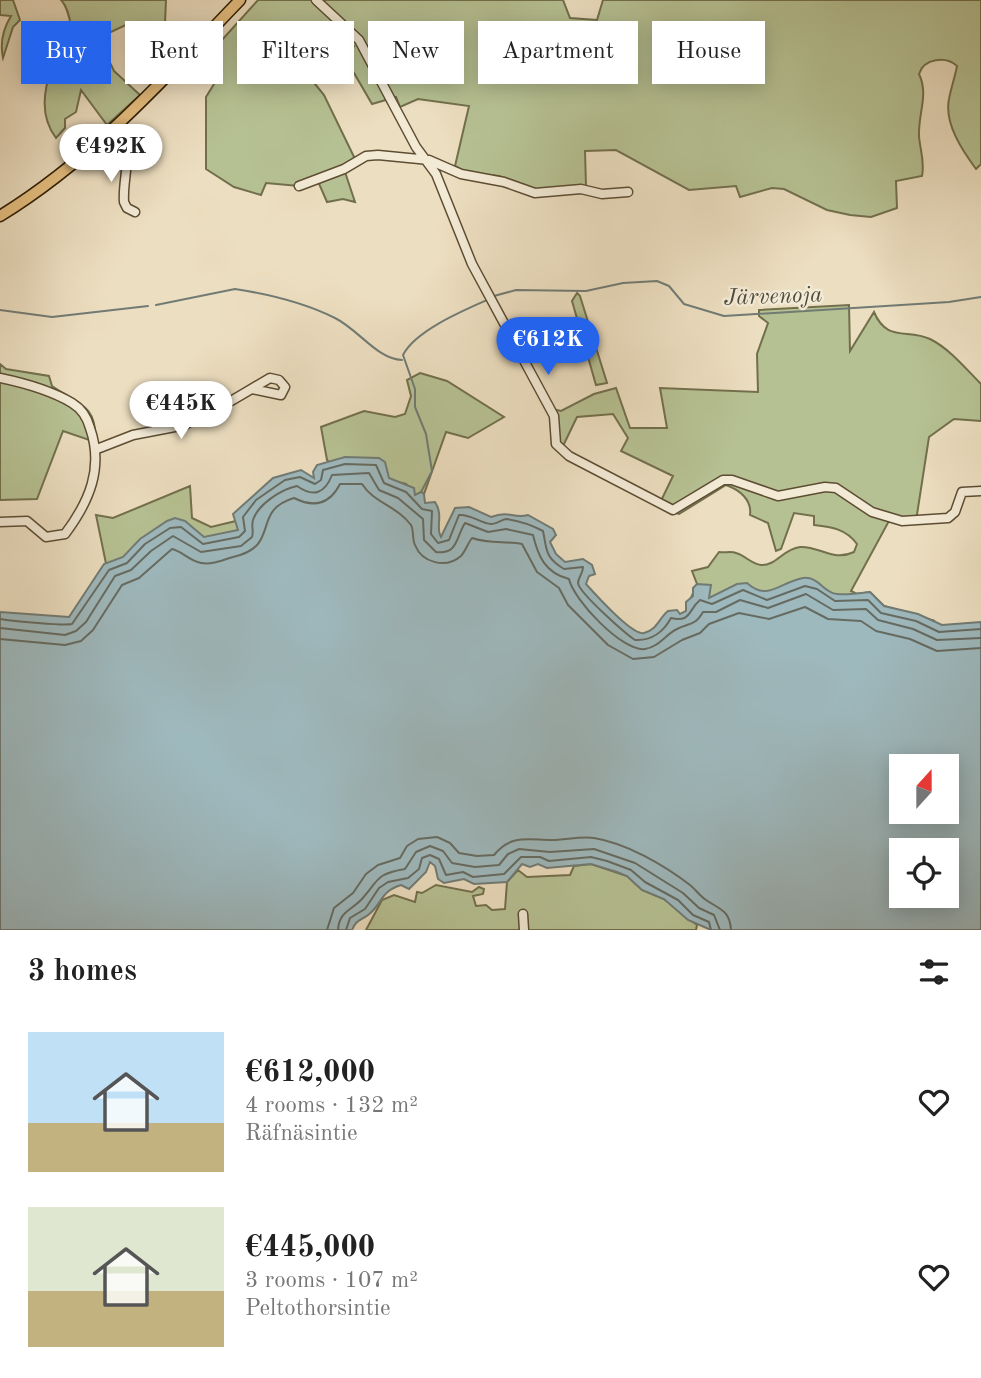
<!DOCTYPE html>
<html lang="en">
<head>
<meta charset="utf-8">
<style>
  :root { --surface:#fff; --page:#f6f6f6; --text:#222; --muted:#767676; --accent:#2563eb }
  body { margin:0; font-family:"Old Standard TT",serif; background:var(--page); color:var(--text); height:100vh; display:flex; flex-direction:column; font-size:26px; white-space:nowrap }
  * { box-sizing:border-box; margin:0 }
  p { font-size:23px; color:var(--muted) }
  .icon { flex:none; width:38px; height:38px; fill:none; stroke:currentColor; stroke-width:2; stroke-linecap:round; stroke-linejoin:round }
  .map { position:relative; height:930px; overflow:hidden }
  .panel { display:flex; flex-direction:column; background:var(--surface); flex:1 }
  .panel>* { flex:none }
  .hud { position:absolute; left:21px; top:21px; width:940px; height:63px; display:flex; gap:14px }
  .needle { width:46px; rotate:21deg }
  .tools { position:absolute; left:889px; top:754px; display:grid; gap:14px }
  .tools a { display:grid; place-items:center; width:70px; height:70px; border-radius:0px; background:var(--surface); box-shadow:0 4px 18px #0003; font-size:35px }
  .price { position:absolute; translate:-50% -60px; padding:0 16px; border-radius:24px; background:#fff; color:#222; font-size:23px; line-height:46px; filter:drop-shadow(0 2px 4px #0008) }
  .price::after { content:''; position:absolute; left:50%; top:42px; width:21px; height:16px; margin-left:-10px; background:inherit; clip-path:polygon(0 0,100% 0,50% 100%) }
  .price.selected { background:var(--accent); color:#fff }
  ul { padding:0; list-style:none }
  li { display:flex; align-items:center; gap:21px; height:175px; padding:0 28px }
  li span { display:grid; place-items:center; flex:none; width:196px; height:140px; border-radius:0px; color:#555 }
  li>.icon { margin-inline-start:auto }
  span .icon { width:84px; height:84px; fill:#fffc; stroke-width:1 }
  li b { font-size:30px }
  h2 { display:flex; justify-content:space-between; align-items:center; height:84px; padding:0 28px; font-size:30px }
  .pill { padding:0 24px; border-radius:0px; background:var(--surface); box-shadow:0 4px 18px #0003; font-size:24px; line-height:63px }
  .pill.selected { background:var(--accent); color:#fff }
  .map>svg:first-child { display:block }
  .green { fill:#b6c193; stroke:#726f4c; stroke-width:2 }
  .water { fill:#9eb9be; stroke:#717b74; stroke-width:2; fill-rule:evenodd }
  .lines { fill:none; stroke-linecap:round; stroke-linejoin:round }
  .shore { stroke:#666b61; stroke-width:2 }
  .stream { stroke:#717b74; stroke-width:2 }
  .minor-casing { stroke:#5d4d33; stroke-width:11 }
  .major-casing { stroke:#2d1d04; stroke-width:13 }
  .minor { stroke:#f3ead6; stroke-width:8 }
  .major { stroke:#e6bf80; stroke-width:10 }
  .labels { text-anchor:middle; stroke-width:5; stroke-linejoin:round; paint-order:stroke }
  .water-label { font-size:23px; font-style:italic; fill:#4f4c3c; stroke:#f3ead6 }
</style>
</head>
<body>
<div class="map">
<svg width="981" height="930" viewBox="0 0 981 930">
  <rect width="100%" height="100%" fill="#ecdec0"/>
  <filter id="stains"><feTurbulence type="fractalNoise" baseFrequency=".00286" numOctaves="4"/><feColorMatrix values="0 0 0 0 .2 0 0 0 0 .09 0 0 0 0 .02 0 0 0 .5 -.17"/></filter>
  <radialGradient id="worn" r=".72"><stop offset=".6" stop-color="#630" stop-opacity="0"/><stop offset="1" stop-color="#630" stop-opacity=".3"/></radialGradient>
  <path class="green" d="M0,0H13L20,20L13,27L3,58C0,44 3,29 11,16L0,15Z
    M61,0H166L165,23L154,30L132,22L98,38L114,71L140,95L107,125L81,90L76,112L65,119V128L56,138C39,115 44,91 52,64C56,61 63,58 66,55C77,45 70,9 61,0Z
    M258,0H563L570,18L597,20L603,0H981V164L976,169C962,150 944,123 949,99C951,88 955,77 957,66C946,56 924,58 919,74C929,95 918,113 919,136C920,150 925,161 922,176L896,181L897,208L871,217L850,215L827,210L784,189L772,188L740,197L736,186L689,190L616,150L585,151L586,186L540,191L499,176L468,173L455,166L469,106L418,99L400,107L396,97L372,104L347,61L354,46L324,27L303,69L324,95L356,161L344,169L355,202L343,199L327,202L317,179L299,186L266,183L261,195L234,187L206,169V97L214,84L217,50L221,41Z
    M577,293L580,296L607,383L596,385L572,301Z
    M849,305L850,351L874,312C887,343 908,328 930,339C950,349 966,369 981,384V421L954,419L929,437L916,521L890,519L851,591L857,594L870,592L884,606L935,621L690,600L697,584L692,571L708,567L719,552C724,553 732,551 736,553C745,555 751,564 761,565C776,566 783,549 800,547C820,546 833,562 854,552L857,544C846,529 832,527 814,525V516L794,513L781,549L776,551L768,523L750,515C752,500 740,490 726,485L679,514L658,507L673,476L621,451L628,438L613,414L577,417L563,446L557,438L553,409L561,411L594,394L616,388L630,428H667L660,388L758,392L757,354L768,323L759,316V310Z
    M0,364L6,369L49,376L52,386C76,403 98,404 95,442L63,431L37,499L0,500Z
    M420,373L447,381L504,417L468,438L446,432L424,494L421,492L415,496L406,484L335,467L327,460L321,427L364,411L395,417L405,414L411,396L407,380Z
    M190,486L192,518L211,527L236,521L246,540L110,583L96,515L113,518Z
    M591,864L627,876L642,890L664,899L697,925L696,930H366L382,900L394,895L415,902L417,892L422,893L436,885L472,892L479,887L484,889L483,894L473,896L476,906L486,905L492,910L505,909L507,882L518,870L527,877L570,875L574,866Z"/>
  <path class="water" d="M345,457L379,458L385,462L389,478L414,488L415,495L421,492L424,494L425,503L435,502C444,516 435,527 441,537L455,508L469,507L491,517C511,510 513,519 528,515L553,529L556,535L550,542L556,554L565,562L583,559L592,565L595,574L589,576L586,584C595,594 633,636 644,633C657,630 659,618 668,611L677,610L680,614L686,611V602L693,596V588L697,584L711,585L709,598L737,584L747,583C768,602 780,582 803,578C819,576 823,593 837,594C844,595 862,593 870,592L884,606L918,614L942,625L981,622V930H711L688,920L664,899L642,890L627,876L617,872L591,864L547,868L538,864L530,867L522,864L507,882L474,884L464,879L444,883L438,879L435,866L430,862L426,872L409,889L401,885C379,892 383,904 368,915C360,921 356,920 352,930H0V612L69,617L104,564L123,557L140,539L167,521L175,518L185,521L204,537L238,530L233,514L273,478L301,470L314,478L313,472L317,465ZM901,766H947V812H901ZM901,850H947V896H901Z"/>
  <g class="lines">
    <path class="shore" d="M0,619C12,621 65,626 72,624L109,570L127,563L145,544L170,528L181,527L203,544L239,537L245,531L243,517L256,500L285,480L300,477L315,484L321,480L323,470L345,464L376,465L384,483L406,492L422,509L432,511L431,534L438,543L449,540L459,515C471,514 480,523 491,524C497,524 502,519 507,519C520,521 532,525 543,531C547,549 544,557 564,569L583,567C583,573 578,578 578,583C579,593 626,634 635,640C652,641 664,631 671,618C691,623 688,610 700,600L712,604L743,590L767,600L805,586L817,589L835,601L868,600L881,613L916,621L939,632L981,629
      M0,628L65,635L76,631L86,622L115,576L131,570L151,551L173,536L201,552L241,546L252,537C254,531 251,526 253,520C258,504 282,489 297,486C314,498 325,493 332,475L369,473L379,490L398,498L423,519L424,540L436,552C458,555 456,537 465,523L488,532L506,529L533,535C538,556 545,573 569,579C573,599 622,652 645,649C659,647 666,634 677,629C689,623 695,626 703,612H716L740,600L768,608L806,594L833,610L866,609L878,620L913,629L937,640L981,638
      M0,639L65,645L81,641L93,630L122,585L139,578L172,549C182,551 189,561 201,563C213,565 222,560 233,557C282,546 250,511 294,498C314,508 330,504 340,484H362C374,503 397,506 411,525C414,530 412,539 415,545C422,563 446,569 461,556C466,550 468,543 472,538C489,544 505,541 522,544L537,572L559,588L568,605L608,645L633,659L654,657L682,640L700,633L709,624L739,613L769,619L805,607L828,619L861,621L876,631L910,639L937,651L981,648
      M327,930L334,908L353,893L366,874L378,865L400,858L407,846L418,839L437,837L450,843L459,853L477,856L494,855C511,834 528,840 552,840C565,840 581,836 594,838C626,843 664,865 690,885C695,889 700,896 706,900C719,909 730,910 731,930
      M338,930C339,912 350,911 361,900C379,881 374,874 405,869L416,852L430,846L443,851L452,863L475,867L499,865L508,854L519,849L550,852L594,849L635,863L683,893L699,908L714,915L720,930
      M346,930L350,918L365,909L379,888L388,882L408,878L419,869L422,858L430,855L439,859L446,875L463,872L473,877L504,874L521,857H540L549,861L591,857L607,861L631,870L645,882L678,900L693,915L709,922L711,930"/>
    <path class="stream" d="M494,296L516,290L586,291L623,283L657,281L669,286L684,304L724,316L949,302L981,297
      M156,305L235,289C268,294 305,303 335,318C359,330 377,359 402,360
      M0,310L52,317L148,306
      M421,492L432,471L426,434L415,407V389L403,355C415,331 462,311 487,300"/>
    <g class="minor-casing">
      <path id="minor" d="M316,0L359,40L416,147L436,174L472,264L554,416L556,444L569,456L673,510L723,480H732L778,496L825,487L836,488L872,512L902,521L948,518L955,512L962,492L981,491
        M116,127C136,149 122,176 124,202L127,208L135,212
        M299,186L344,169L366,156L378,155L429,160L461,174L504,182L535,193L581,189L602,194L628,192
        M0,378C24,383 50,390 72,403C82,409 87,417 90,428C104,468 89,502 65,534L46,537L27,521L0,522
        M97,449L133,435L185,425L203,412L231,401L270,378L279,380L285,387L281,395L252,389
        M523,914L524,930"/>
    </g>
    <g class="major-casing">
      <path id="major" d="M0,216C93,159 165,78 240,0"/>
    </g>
    <use href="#minor" class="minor"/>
    <use href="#major" class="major"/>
  </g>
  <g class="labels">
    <g class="water-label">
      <text transform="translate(773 295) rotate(-2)" y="8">Järvenoja</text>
    </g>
  </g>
  <rect width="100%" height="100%" filter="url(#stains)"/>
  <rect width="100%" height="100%" fill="url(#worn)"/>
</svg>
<div class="tools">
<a><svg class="needle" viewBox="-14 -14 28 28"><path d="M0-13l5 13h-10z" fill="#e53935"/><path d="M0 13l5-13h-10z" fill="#767676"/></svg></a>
<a><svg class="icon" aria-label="locate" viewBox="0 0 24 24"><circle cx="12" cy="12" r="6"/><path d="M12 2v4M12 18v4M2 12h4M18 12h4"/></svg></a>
</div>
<b class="price" style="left:111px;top:184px">€492K</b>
<b class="price selected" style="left:548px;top:377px">€612K</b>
<b class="price" style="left:181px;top:441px">€445K</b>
<div class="hud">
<a class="pill selected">Buy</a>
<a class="pill">Rent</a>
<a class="pill">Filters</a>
<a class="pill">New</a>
<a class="pill">Apartment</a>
<a class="pill">House</a>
</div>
</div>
<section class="panel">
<h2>3 homes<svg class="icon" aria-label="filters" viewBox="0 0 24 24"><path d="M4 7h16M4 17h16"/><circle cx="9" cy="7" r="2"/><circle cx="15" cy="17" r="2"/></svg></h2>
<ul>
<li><span style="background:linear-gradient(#bfe0f5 65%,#c2b280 0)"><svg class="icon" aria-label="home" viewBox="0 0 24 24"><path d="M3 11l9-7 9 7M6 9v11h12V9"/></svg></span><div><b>€612,000</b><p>4 rooms · 132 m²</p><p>Räfnäsintie</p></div><svg class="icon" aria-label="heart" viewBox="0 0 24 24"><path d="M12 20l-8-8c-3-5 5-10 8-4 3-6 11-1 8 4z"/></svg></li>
<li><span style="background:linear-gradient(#dfe7d0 60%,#c2b280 0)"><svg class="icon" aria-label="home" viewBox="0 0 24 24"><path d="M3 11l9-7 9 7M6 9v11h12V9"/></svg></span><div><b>€445,000</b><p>3 rooms · 107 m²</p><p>Peltothorsintie</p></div><svg class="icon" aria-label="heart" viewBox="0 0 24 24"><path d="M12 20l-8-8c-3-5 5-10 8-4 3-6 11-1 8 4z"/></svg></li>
</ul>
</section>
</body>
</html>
